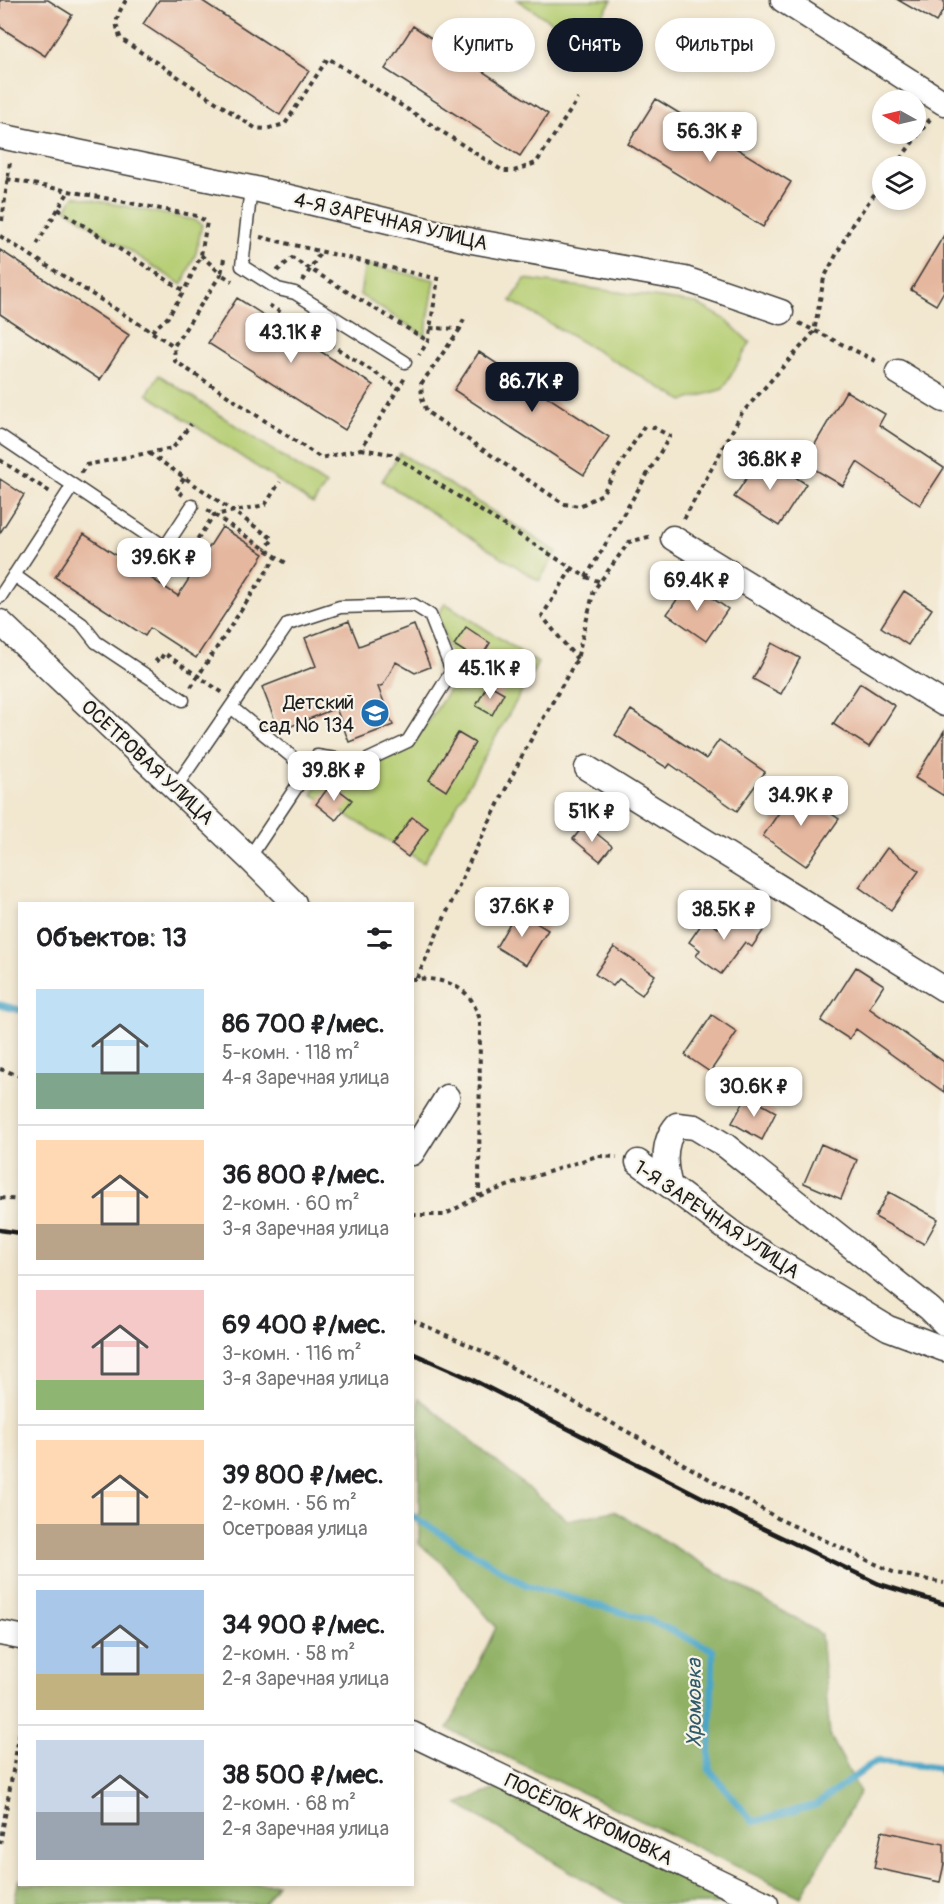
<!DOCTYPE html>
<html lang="ru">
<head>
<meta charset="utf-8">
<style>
  :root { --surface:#fff; --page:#f2f2f2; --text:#202124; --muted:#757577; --line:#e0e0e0; --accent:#111827 }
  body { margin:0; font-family:Pangolin,sans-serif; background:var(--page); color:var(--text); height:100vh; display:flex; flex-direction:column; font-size:22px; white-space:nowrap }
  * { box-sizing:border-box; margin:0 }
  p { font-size:20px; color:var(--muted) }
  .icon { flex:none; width:33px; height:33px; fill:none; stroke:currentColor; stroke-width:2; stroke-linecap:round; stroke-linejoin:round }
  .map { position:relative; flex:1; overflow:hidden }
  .panel { position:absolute; left:18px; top:902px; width:396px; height:984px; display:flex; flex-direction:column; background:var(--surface); border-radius:0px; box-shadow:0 3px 9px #0003 }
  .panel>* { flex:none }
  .hud { position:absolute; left:432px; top:18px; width:422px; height:54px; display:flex; gap:12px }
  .needle { width:39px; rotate:278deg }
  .buttons { position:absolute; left:872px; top:90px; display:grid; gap:12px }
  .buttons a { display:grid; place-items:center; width:54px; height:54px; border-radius:50%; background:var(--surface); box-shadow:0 3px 9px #0003; font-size:30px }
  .price { position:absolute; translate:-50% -51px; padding:0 14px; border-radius:12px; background:#fff; color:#222; font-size:20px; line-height:39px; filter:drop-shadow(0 2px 3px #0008) }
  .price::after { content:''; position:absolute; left:50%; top:36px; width:18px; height:14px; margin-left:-9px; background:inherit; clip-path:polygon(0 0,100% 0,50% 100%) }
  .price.active { background:var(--accent); color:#fff }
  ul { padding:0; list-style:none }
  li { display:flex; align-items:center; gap:18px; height:150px; padding:0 18px }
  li+li { border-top:2px solid var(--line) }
  li span { display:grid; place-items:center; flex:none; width:168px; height:120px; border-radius:0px; color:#555 }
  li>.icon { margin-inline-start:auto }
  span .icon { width:72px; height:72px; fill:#fffc; stroke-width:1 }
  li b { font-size:26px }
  h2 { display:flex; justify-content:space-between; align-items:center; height:72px; padding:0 18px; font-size:26px }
  .pill { padding:0 21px; border-radius:27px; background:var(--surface); box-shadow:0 3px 9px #0003; font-size:21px; line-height:54px }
  .pill.active { background:var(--accent); color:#fff }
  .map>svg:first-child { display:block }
  .green { fill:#b6ce73; stroke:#697548; stroke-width:1.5 }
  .forest { fill:#90b165; stroke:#566640; stroke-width:1.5 }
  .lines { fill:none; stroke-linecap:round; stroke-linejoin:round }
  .stream { stroke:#49a6c8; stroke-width:7 }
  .building { fill:#e5b79f }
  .service-casing { stroke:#3c3a37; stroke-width:15 }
  .minor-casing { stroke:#3c3a37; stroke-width:27 }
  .path { stroke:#3c3a37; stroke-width:4; stroke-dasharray:4.5 4.5; stroke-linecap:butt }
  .service { stroke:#fff; stroke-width:12 }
  .minor { stroke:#fff; stroke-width:24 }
  .rail { stroke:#1c1c1c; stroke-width:4.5 }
  .labels { text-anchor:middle; stroke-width:4.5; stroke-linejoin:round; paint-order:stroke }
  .street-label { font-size:20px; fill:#1c1c1c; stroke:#f7f3e8 }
  .poi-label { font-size:20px; fill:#1c1c1c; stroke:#f7f3e8; text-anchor:end }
  .water-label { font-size:21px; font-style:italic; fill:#305a69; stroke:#f7f3e8 }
</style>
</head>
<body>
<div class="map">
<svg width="944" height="1904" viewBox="0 0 944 1904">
  <rect width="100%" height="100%" fill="#f7f3e8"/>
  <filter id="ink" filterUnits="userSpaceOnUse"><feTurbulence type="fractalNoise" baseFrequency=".0167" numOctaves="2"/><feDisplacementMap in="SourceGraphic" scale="12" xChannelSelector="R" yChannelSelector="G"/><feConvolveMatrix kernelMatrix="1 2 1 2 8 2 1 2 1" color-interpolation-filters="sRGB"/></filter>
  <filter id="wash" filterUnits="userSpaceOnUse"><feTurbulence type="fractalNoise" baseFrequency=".008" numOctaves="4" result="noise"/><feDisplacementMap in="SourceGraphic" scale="24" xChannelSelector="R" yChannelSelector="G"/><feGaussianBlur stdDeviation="1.35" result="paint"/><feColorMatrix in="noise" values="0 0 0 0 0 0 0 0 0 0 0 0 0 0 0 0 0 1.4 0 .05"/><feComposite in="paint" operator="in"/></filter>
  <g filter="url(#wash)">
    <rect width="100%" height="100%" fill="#f2e7cf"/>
    <path class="green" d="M517,0H612L584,43Z
      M74,196L194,220L202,224L196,253L182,285L66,209Z
      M365,264L435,280L425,336L360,295Z
      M525,279L696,303L725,319L750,343L723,389L683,401L511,301Z
      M159,375L326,485L313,504L147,394Z
      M400,453L557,552L539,581L382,481Z
      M445,603L538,663L424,863L312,794L331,765L363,769L412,746L458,677L438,615Z"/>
    <path class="forest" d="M419,1398L567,1520L614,1511L821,1634L830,1735L860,1792L801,1897L448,1729L496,1627L442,1563L419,1544Z
      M506,1785L754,1904H625L457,1804Z
      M19,1878L20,1884H277L264,1904H14Z"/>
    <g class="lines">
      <path class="stream" d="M0,1005L20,1010
        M412,1516L526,1585L649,1620L713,1650L709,1769L753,1822L816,1805L876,1761L937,1767L944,1775"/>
    </g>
    <g id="blocks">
      <path class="building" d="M0,0H48L72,15L45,56L0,27Z
        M159,0H201L309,71L280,115L143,24Z
        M898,0H944V9L936,22Z
        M413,26L548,114L520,156L385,69Z
        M656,99L791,182L763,227L628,144Z
        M944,235V291L936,305L911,290Z
        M0,250L129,335L100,380L0,314Z
        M237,298L373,385L345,430L208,343Z
        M479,352L609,437L584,475L454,390Z
        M846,391L885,414L879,425L944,468L920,505L857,462L843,486L804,463Z
        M762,455L806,484L779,526L734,497Z
        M0,479L24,495L0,533Z
        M222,527L264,554L196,658L150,628L145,636L55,577L84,534L178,596Z
        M689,582L728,609L706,641L667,614Z
        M904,591L932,609L908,645L881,627Z
        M349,621L359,646L414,625L430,667L415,673L396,662L383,685L378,687L393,725L349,742L336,708L279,731L262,687L316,666L305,638Z
        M466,627L490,643L479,661L454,645Z
        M772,643L800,658L781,694L753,679Z
        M860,683L895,706L869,747L833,724Z
        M488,684L504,693L492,715L476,706Z
        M631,710L706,759L719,740L765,772L737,811L670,764L667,768L615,735Z
        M944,731V796L915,778Z
        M458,733L475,743L446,791L429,780Z
        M331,784L352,800L336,820L316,804Z
        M795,789L839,819L806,866L763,836Z
        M412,817L428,828L408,857L392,845Z
        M585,824L612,846L600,861L573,839Z
        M887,848L919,871L891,910L859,887Z
        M517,911L548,930L526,965L496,947Z
        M742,916L763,931L752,947L745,942L721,974L696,956L700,950L689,942L705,919L718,928L726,917L736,924Z
        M614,947L655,975L642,995L619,979L613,986L595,974Z
        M856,967L884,985L869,1008L944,1062V1092L856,1029L849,1039L821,1021Z
        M712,1015L737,1032L710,1072L685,1055Z
        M747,1096L776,1112L762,1140L732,1123Z
        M821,1144L857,1160L841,1199L804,1183Z
        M889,1192L938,1219L924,1244L875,1217Z
        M882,1831L944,1844V1864L940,1882L874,1868Z"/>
    </g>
  </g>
  <g filter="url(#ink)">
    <use href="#blocks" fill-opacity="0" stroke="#3c3a37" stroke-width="1.5"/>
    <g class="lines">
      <g class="service-casing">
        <path id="service" d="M251,188L242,266L278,289L295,293L405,362
          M0,436L165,547L192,506
          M14,575L82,624L96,642L183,700
          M0,597L73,485
          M231,707L308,770
          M175,788L288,624L340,607L414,605L430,615L452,671L408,741L361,763L317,756L249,858"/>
      </g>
      <g class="minor-casing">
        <path id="minor" d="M783,0L944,103
          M0,136L251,188L472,241L685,279L781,312
          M898,372L944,400
          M673,538L944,704
          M0,622L249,858L294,903
          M587,768L944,989
          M412,1153L447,1097
          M638,1162L739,1238L888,1328L944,1349
          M670,1186C664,1165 662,1142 677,1125L695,1127L726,1146L930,1309L944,1323
          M0,1633L20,1637
          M412,1734L766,1904"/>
      </g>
      <path class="path" d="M126,0C117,16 113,21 121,39L255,128L266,129L285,124L328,58L503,171H514L536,163L578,99
        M895,166L930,119
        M7,179L197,216L207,222L201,255L184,291
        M58,209L184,291L168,317L151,332
        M2,221L10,162
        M0,236L174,346
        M260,237L438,279L428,341L419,355
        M37,244L69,191
        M201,255L221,274L174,346L175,361L321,458L361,449L406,376
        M224,259L221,274L232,281
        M277,271L292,258L428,341
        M303,281L321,251
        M269,305L399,388
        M799,323L878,362
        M430,328L460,329L465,316
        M460,329L421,384L422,398L427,412L564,504L580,506L602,494L646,423
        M361,449L391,454L586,577L670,436L651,426
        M149,453L273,539L265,549
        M0,460L50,492
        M81,473L86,465L173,448L191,424
        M183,495L176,490L184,478
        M207,510L286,563
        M684,519L742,413L814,332L824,278L853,223L882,184
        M156,563L173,574L214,515L265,505L280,482
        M572,568L542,616L577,659
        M586,577L601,582
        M155,659L159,662L164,653L223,693
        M191,687L276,557
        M417,978L471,859L524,752L577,659L594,590L629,542L652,536
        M412,979C431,977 457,982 469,997C474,1003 477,1012 480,1019L479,1196
        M0,1069L20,1076
        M0,1198L20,1200
        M412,1215H444L479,1196L518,1182L597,1156L617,1157
        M412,1320L482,1351L628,1432L779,1519L895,1573L944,1583
        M0,1844L20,1731"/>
      <use href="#service" class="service"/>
      <use href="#minor" class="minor"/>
      <path class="rail" d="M0,1230L20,1233
        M412,1353L471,1379L760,1527L879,1584L944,1604"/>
    </g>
  </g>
  <defs>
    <g id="school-disc" transform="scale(1.5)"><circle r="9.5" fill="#1f6fb2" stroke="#f7f3e8"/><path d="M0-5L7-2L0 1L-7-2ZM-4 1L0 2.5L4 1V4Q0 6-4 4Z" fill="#fff"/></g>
  </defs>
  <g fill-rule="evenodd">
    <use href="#school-disc" x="375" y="713"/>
  </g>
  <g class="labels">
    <g class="street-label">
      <text transform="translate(391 221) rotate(13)" y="7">4-Я ЗАРЕЧНАЯ УЛИЦА</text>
      <text transform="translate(148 762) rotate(43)" y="7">ОСЕТРОВАЯ УЛИЦА</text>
      <text transform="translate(717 1219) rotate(34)" y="7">1-Я ЗАРЕЧНАЯ УЛИЦА</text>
      <text transform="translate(589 1819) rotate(26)" y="7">ПОСЁЛОК ХРОМОВКА</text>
    </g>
    <g class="poi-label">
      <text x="354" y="709">Детский<tspan x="354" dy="23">сад № 134</tspan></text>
    </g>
    <g class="water-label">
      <text transform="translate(694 1703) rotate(-90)" y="7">Хромовка</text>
    </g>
  </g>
</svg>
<div class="buttons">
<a><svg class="needle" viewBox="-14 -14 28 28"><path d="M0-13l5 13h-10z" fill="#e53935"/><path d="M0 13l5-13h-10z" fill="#757577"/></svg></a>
<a><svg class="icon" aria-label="layers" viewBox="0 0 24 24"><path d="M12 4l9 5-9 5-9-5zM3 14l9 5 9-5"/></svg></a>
</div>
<b class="price" style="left:710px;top:163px">56.3K ₽</b>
<b class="price" style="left:291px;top:364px">43.1K ₽</b>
<b class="price active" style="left:532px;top:413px">86.7K ₽</b>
<b class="price" style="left:770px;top:491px">36.8K ₽</b>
<b class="price" style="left:164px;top:589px">39.6K ₽</b>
<b class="price" style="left:697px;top:612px">69.4K ₽</b>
<b class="price" style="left:490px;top:700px">45.1K ₽</b>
<b class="price" style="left:334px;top:802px">39.8K ₽</b>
<b class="price" style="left:801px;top:827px">34.9K ₽</b>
<b class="price" style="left:592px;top:843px">51K ₽</b>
<b class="price" style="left:522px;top:938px">37.6K ₽</b>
<b class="price" style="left:724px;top:941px">38.5K ₽</b>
<b class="price" style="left:754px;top:1118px">30.6K ₽</b>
<div class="hud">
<a class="pill">Купить</a>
<a class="pill active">Снять</a>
<a class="pill">Фильтры</a>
</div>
<section class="panel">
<h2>Объектов: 13<svg class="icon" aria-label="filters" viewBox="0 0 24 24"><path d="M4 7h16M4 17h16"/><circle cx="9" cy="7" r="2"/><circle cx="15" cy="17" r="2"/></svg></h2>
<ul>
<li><span style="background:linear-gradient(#bfe0f5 70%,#7fa58c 0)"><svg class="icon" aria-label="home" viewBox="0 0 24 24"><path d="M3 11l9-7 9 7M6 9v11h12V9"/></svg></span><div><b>86 700 ₽/мес.</b><p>5-комн. · 118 m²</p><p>4-я Заречная улица</p></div></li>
<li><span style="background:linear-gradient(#ffd9b3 70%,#b9a48a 0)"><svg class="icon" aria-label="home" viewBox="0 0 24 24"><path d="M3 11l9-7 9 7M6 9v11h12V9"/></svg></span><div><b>36 800 ₽/мес.</b><p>2-комн. · 60 m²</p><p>3-я Заречная улица</p></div></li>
<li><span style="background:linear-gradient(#f6c9c9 75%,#8fb573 0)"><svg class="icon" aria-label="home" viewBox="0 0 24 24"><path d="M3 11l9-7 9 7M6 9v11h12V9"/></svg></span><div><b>69 400 ₽/мес.</b><p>3-комн. · 116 m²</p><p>3-я Заречная улица</p></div></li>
<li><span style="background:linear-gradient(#ffd9b3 70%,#b9a48a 0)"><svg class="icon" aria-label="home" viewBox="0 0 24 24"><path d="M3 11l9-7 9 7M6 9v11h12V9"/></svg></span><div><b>39 800 ₽/мес.</b><p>2-комн. · 56 m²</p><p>Осетровая улица</p></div></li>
<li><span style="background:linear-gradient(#a9c7e8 70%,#c2b280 0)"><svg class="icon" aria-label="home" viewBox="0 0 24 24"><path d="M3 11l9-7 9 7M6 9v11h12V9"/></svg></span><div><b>34 900 ₽/мес.</b><p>2-комн. · 58 m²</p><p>2-я Заречная улица</p></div></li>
<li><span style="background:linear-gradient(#c9d6e8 60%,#9aa5b1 0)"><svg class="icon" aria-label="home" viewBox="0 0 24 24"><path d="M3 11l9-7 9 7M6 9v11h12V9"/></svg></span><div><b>38 500 ₽/мес.</b><p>2-комн. · 68 m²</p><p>2-я Заречная улица</p></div></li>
</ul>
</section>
</div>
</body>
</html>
